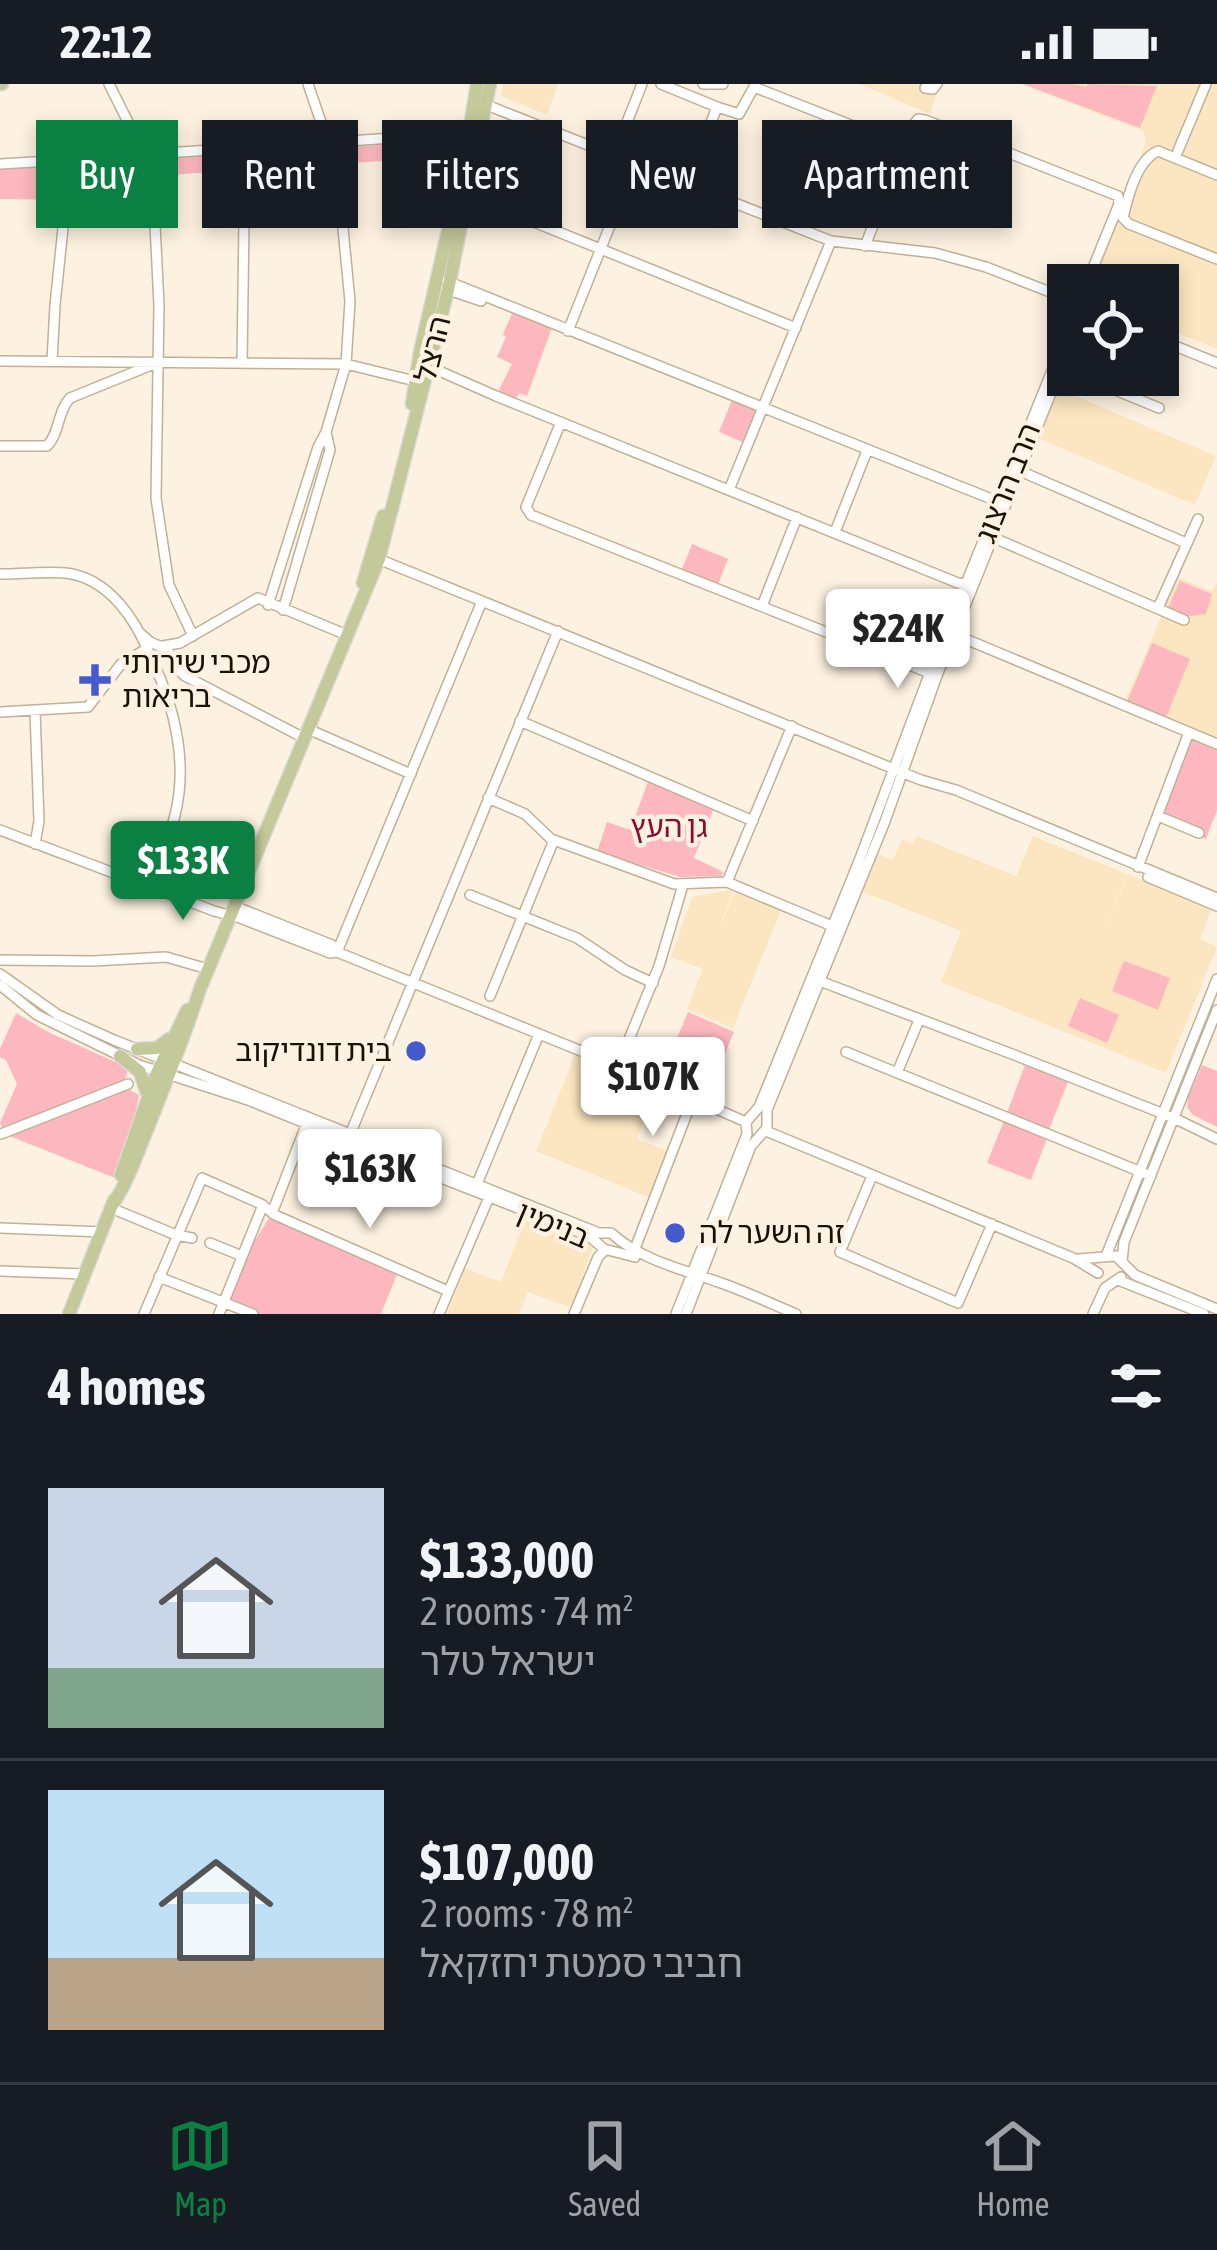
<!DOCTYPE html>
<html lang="en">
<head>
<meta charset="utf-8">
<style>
  :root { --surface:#171b24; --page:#242831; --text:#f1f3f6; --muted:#9ea1a6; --line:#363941; --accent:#0b8043 }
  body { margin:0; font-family:"Asap Condensed","Noto Sans Hebrew",sans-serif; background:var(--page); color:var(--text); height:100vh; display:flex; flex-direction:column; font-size:45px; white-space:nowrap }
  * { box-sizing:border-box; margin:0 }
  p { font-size:39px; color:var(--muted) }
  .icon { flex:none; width:66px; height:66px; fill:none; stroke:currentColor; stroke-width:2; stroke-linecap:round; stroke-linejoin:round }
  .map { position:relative; height:1230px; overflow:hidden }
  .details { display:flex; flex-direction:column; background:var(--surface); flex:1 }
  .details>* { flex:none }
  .banner { position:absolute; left:36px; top:36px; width:1146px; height:108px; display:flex; gap:24px }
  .fabs { position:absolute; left:1047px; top:180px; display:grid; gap:24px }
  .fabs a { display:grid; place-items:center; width:132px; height:132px; border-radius:0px; background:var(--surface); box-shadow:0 6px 18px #0003; font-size:60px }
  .price { position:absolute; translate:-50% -102px; padding:0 27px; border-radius:12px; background:#fff; color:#222; font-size:39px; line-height:78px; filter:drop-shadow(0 3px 6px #0008) }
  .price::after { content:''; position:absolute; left:50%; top:72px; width:36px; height:27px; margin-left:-18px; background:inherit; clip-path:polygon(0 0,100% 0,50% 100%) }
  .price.active { background:var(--accent); color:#fff }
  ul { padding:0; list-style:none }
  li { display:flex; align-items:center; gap:36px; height:300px; padding:0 48px }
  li+li { border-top:3px solid var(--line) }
  li span { display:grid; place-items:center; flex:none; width:336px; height:240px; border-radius:0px; color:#555 }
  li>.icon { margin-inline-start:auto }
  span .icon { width:144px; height:144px; fill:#fffc; stroke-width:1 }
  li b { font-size:51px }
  h2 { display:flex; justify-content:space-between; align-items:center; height:144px; padding:0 48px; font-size:51px }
  .pill { padding:0 42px; border-radius:0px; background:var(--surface); box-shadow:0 6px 18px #0003; font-size:42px; line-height:108px }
  .pill.active { background:var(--accent); color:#fff }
  .status { display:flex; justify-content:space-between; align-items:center; height:84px; padding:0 60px; background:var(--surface); direction:ltr }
  .status svg { height:33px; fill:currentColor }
  .tabs { display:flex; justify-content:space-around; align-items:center; height:168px; border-top:3px solid var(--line); background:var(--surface); font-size:33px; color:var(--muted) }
  .tabs a { display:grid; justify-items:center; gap:6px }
  .tabs .active { color:var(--accent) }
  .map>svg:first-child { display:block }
  .built { fill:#fbe6c1 }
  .green { fill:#fdb8bf }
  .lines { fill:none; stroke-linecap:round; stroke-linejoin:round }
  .minor-casing { stroke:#c1b094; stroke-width:12 }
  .major-casing { stroke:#dad9d7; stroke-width:15 }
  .minor { stroke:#fff; stroke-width:9 }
  .major { stroke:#c3c999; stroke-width:12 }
  .poi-dot { fill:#445bce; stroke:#fdf2e1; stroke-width:4.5 }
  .labels { text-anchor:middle; stroke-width:9; stroke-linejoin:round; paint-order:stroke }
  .street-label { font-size:30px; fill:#171107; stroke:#fdf2e1 }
  .poi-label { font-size:30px; fill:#171107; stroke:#fdf2e1; text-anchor:start }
  .park-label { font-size:30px; fill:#8c0c32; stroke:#fdf2e1 }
</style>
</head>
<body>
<div class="status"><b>22:12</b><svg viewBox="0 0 49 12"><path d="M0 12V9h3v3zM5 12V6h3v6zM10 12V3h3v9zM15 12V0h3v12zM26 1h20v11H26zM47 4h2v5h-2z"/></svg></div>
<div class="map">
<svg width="1217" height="1230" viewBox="0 0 1217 1230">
  <rect width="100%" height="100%" fill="#fdf2e1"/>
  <path class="built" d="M503,0H558L547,31L501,12Z
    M859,0H940L930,30Z
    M1020,0H1217V265L1158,241V201L1092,200L1146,58L1143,47Z
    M1059,305L1216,372L1195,421L1038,354Z
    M1178,493L1212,507L1217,498V658L1124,620Z
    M917,752L1016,792L1033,752L1127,790L1101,856L1128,790L1212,824L1200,855L1217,863L1203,897L1188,891L1203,898L1166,989L941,898L961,847L861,807L876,769L893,776L902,755L913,760Z
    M734,805L717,849L736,805L782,824L733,944L687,925L703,885L671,873L692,813Z
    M575,971L654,1007L637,1055L669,1068L650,1114L536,1067Z
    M526,1133L594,1160L572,1224L528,1208L519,1230H447L465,1184L501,1198Z"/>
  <path class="green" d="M1023,0H1073L1086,3L1088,0L1157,2L1140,44Z
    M444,57V73L337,80L334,64Z
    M329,65L332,81L248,85L247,68Z
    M242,67V86L154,92L149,80L154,73Z
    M129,74L134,80L145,81L149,93L69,94L65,116L0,115V82L71,80Z
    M514,225L553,241L527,312L519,309L514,319L496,312L512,280L497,273L506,253L503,250Z
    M732,316L760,328L747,360L719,348Z
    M692,460L728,475L717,503L681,488Z
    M1180,497L1212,510L1206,530L1183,533L1167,526Z
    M1152,559L1190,575L1165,636L1126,620Z
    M1191,655L1217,666V726L1206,755L1161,736Z
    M649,695L714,724L694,774L723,788L721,792L680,793L597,768L607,738L630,746Z
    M1124,877L1170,894L1158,926L1112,907Z
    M1080,914L1119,931L1107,959L1068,942Z
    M688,928L734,948L721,979L675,959Z
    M16,929L48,948L129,984L125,995L130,1006L139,1011L135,1032L115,1094L7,1051L0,1039L17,1000L6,976L0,973V965Z
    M1026,978L1069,995L1049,1046L1007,1029Z
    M1202,981L1217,987V1043L1193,1031L1187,1023L1188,1014Z
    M1005,1034L1048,1052L1031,1096L987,1079Z
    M272,1129L399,1185L381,1230H257L223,1219L236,1187Z"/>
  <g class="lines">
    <g class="minor-casing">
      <path id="minor" d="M109,0L140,62
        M661,0L717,23
        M703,0H723
        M925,4L933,5L937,0
        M484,20L831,157L935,169L986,183L1068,215
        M132 71a9 9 0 1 1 18 0a9 9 0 1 1-18 0Z
        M1178,67L1206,0
        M150,70L438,51
        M614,71L642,0
        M145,79L153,100L159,221L156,414L169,501L193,552
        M0,80L132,72
        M1217,91L1158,67C1137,76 1128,112 1123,134L1129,140L1217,175
        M687,99L717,23L739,30L754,3L904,62
        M467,111L796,244
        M767,131L786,80
        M865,162L912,43L918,35L925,36L1118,112L1119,120L1086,201
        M447,197L999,418
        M446,205L481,217
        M568,247L635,79
        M1158,255L1217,279
        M0,277L346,280L415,297
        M52,277L55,221L70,77
        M426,278L437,286L496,312L958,499L970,501
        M242,279L245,66
        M1079,291L1159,324
        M561,338L526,423L531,431L932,590
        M0,362H47C60,349 57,328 70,314L154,280
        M1015,388L1020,387L1186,459
        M729,406L831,157
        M835,448L867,367
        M992,450L994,454L1184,536
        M376,474L921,696L956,706L1217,814
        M0,490C22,490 45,487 66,489C108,494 136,535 150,572
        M268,521L318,363L326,348L346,280L350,217L341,124L333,73L308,0
        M762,522L797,433
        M1158,524L1198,435
        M283,526L330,366L326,348
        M140,549L150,558L167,565L174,582L185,592L304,654
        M951,549L1217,660
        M163,562L180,559L258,514L347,551
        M35,627L39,737L35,760
        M0,628L88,623L121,580L148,564
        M520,637L753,737
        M308,645L411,690
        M488,714L525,730L551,755L573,763L674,800L727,798L832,842
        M1158,732L1199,749
        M0,746L214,827L240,834L330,869L337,868L618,982L746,1038
        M1138,783L1189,648
        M1148,793L1217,822
        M727,798L792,642
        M149,802C158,779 169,755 175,731C188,679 175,623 152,576
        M470,811L577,854L625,886L653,899
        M234,822L332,861L337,868
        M337,868L482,517
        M0,876L93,877L166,873L208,885
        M0,890L58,931L114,956L599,1149H611C642,1177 685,1186 724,1200C749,1209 772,1220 796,1230
        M817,896L1017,972L1174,1034L1217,1055
        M0,901L37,931L139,981L248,1016L342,1054
        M490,912L554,756
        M846,968L1151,1092
        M618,982L659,882L683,801
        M897,989L919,936
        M655,998L671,962
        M766,1047L1073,1174L1098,1189
        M1,1050L128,1000
        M349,1053L558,547
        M357,1061L589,1152L604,1165L635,1173
        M872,1092L840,1168L958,1219L992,1140
        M477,1100L539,950
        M111,1124L176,1151L192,1154
        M272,1129L307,1039
        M0,1144L103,1148
        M210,1159L242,1172
        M634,1167L693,1014
        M1106,1172L1217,895
        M1078,1175L1116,1172L1135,1191L1217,1225
        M1122,1178L1124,1158L1217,926
        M0,1187L85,1190
        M159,1193L253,1230
        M1118,1196L1204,1230
        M144,1230L202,1094L261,1120L275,1131L448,1207
        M219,1230L263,1121
        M439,1230L490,1111
        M574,1230L598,1173L605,1166
        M676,1230L747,1050L746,1038L759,1023L859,777L929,591L1068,247
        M686,1230L751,1062L767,1044V1026L884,740L938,589L1068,267
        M1093,1230L1105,1204L1121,1193"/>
    </g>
    <g class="major-casing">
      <path id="major" d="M0,0H2
        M412,320L420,268L465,73L477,0
        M363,499L383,432
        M137,965L157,964L169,955
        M120,972L140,988L146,1007
        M121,1091L156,991L187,926
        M113,1120C129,1096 138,1067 149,1041C167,996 185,951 200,905L379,475L448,206L490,0
        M69,1230L114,1116"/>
    </g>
    <use href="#minor" class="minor"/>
    <use href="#major" class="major"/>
  </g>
  <g class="poi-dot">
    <path d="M89 578h12v12h12v12h-12v12h-12v-12h-12v-12h12z"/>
    <circle cx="416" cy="967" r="12"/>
    <circle cx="675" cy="1149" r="12"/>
  </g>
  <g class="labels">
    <g class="street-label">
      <text transform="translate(433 265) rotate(-76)" y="10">הרצל</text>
      <text transform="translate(1008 399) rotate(-68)" y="10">הרב הרצוג</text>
      <text transform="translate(553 1141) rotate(23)" y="10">בנימין</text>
    </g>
    <g class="poi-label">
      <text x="122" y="589">מכבי שירותי<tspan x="122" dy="34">בריאות</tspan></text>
      <text x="392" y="977" text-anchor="end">בית דונדיקוב</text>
      <text x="699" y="1159">זה השער לה</text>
    </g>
    <g class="park-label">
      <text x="669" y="753">גן העץ</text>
    </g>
  </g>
</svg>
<div class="fabs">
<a><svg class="icon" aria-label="locate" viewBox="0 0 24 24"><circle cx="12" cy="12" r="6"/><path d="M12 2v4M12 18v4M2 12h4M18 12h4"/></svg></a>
</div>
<b class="price" style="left:898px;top:607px">$224K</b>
<b class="price active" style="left:183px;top:839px">$133K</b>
<b class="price" style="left:653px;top:1055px">$107K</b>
<b class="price" style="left:370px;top:1147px">$163K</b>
<div class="banner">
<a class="pill active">Buy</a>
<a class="pill">Rent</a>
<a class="pill">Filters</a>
<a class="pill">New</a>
<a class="pill">Apartment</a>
</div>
</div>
<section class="details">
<h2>4 homes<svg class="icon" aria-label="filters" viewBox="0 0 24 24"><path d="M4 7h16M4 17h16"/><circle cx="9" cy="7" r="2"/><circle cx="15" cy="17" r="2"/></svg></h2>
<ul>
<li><span style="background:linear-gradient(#c9d6e8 75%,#7fa58c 0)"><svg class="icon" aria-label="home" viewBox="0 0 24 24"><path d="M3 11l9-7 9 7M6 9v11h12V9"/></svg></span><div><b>$133,000</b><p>2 rooms · 74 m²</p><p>ישראל טלר</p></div></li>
<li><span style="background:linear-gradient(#bfe0f5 70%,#b9a48a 0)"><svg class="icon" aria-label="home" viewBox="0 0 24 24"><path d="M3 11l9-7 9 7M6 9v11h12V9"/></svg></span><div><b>$107,000</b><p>2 rooms · 78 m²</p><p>חביבי סמטת יחזקאל</p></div></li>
</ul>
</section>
<nav class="tabs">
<a class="active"><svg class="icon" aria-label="map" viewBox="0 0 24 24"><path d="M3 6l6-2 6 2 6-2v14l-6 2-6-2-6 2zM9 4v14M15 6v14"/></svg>Map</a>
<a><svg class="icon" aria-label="saved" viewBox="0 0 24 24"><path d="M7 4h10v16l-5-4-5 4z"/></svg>Saved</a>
<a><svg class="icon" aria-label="home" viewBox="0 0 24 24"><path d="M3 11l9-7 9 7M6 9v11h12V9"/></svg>Home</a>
</nav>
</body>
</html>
